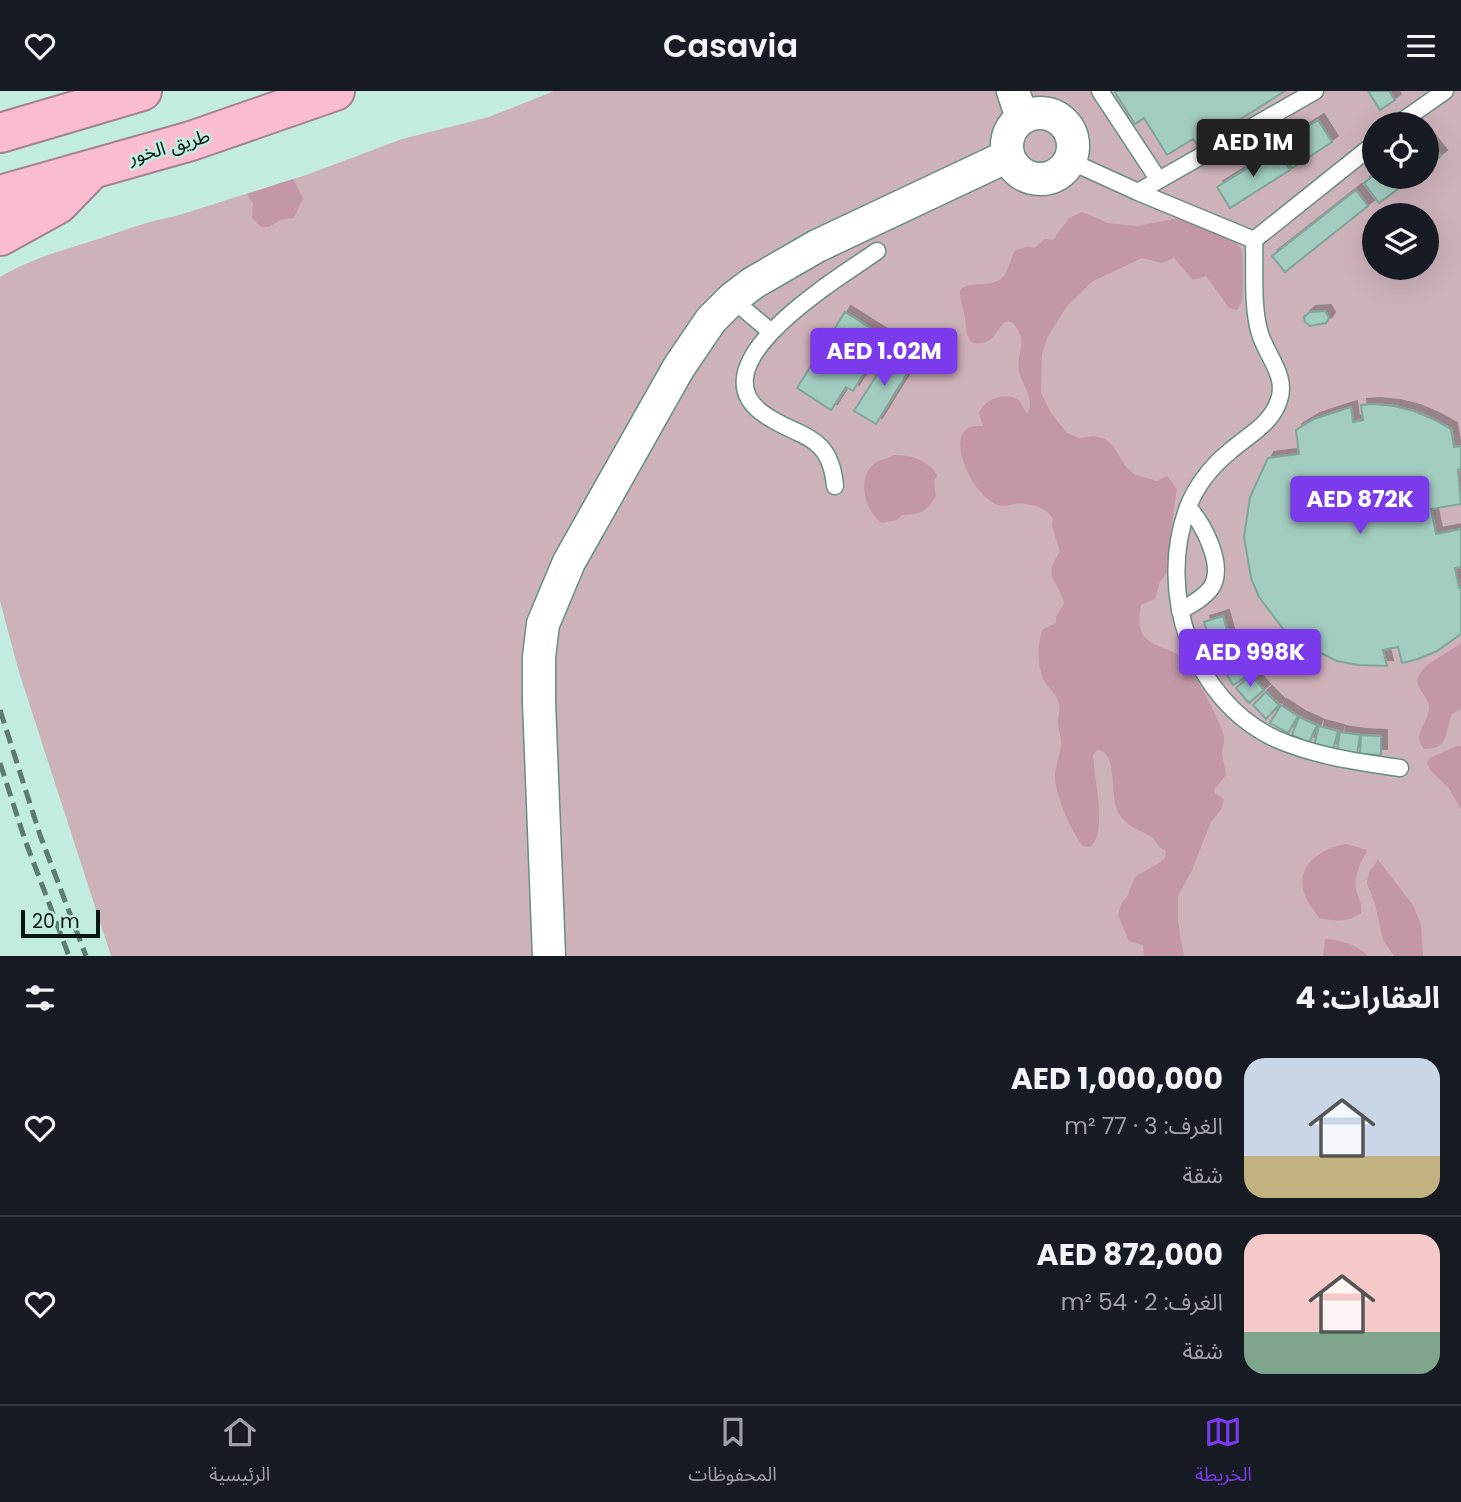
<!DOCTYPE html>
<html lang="ar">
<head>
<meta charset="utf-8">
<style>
  :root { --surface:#171b24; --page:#20242c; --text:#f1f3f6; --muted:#9ea1a6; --line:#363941; --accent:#7c3aed }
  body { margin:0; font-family:Poppins,"Noto Sans Arabic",sans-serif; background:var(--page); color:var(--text); direction:rtl; height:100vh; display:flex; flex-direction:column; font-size:26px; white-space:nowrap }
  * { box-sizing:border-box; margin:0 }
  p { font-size:23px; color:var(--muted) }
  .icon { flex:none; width:38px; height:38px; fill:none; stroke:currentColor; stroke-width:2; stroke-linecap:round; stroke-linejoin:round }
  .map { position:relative; height:865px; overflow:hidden; direction:ltr }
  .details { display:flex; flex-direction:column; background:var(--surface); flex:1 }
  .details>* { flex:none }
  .buttons { position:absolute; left:1362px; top:21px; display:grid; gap:14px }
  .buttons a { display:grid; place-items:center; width:77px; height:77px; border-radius:50%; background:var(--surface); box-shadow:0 7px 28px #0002; font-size:35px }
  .scale { position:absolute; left:21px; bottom:18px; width:79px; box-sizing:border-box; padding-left:7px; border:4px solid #071713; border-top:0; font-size:19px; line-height:24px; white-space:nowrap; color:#071713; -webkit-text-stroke:5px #c1ecdf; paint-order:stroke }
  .price { position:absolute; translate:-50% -60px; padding:0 16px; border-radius:7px; background:var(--accent); color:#fff; font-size:23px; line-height:46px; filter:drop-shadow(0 2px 4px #0008) }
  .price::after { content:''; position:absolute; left:50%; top:42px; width:21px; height:16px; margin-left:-10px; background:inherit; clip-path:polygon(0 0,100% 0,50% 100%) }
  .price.selected { background:#222; color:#fff }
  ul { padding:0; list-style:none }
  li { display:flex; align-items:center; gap:21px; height:175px; padding:0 21px }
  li+li { border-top:2px solid var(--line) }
  li span { display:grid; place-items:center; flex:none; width:196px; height:140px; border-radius:21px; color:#555 }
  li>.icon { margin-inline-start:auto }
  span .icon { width:84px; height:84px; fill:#fffc; stroke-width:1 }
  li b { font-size:30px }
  h2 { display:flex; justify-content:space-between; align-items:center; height:84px; padding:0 21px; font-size:30px }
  header { display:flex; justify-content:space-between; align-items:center; height:91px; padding:0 21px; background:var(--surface); font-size:32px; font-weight:600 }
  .dock { display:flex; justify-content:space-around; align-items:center; height:98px; border-top:2px solid var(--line); background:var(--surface); font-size:19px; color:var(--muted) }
  .dock a { display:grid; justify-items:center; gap:4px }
  .dock .selected { color:var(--accent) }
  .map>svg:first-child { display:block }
  .green { fill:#ceb2ba; fill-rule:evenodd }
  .forest { fill:#c397a5 }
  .building { fill:#a3ccc0; stroke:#7ea69b; stroke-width:2; filter:url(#shadow) }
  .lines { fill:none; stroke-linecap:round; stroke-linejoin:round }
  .lane-casing { stroke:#668e82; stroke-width:19 }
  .street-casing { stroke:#668e82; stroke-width:35 }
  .highway-casing { stroke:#a5838e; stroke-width:42 }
  .lane { stroke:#fff; stroke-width:16 }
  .street { stroke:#fff; stroke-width:32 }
  .highway { stroke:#fabdd0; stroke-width:38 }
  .rail { stroke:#5e7b73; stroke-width:5; stroke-dasharray:14 7; stroke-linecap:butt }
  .labels { text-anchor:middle; stroke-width:5; stroke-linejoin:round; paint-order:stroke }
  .street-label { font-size:19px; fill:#071713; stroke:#c1ecdf }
</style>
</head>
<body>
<header><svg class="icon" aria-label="menu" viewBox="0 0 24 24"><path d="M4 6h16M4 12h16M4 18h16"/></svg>Casavia<svg class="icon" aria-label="heart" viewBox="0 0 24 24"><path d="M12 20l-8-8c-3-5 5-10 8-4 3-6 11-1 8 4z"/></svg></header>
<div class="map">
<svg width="1461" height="865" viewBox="0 0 1461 865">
  <defs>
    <filter id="shadow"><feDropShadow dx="6" dy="-6" stdDeviation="0" flood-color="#0004"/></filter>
  </defs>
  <rect width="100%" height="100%" fill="#c1ecdf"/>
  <path class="green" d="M554,0H1461V865H111L19,581L0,510V186C28,169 60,160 92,150C120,141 147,130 176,125L306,84L402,48L489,26ZM1374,33H1426V86H1374ZM1374,124H1426V177H1374Z"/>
  <path class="forest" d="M293,88L303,107L294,127L280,129L269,136H261L252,127L253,113L247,103Z
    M1082,121L1108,132L1137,135L1179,127L1236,150L1242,160L1243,192L1242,210L1237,219L1229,217L1206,185L1193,189L1174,167L1161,172L1142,167L1093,190L1067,215L1047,247L1042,264L1041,302L1051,322L1067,342L1080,347L1094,345L1105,348L1113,355L1126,376L1134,383L1157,390L1167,385L1177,398L1171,438L1172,474L1160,491L1155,508L1141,514C1131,565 1170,547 1188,574C1197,588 1222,632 1224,646C1225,652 1222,657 1222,662C1223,669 1225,677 1226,684L1214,699L1215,702L1224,708L1221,719L1211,731L1192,779L1178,805V831L1184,865H1144L1143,854L1129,850L1118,824L1122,811L1127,806L1135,786L1159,772L1165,767L1166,760C1157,757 1158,750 1150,745C1139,738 1127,736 1119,723C1108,703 1119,662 1098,659L1093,664C1094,686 1108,743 1090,756L1083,755C1071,740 1055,704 1055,685C1055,673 1061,663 1061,652C1061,645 1058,638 1058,631C1058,625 1060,620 1059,614C1057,600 1047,598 1043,587C1037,573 1037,551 1043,538L1056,532V525L1064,513C1059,487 1041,489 1060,461L1052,435L1053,428C1047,416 1027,411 1014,413C1009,414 1004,416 998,414C970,405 937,329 983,335L979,322C984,309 1004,300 1018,309C1022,312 1024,318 1027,323C1036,308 1022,295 1019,280C1016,259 1030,251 1012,231H1005C998,237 995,248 986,251C964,258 967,238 965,227C963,217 960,209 960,199C972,188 990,199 1003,186C1009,179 1010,168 1015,160L1028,155L1034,157L1045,148L1053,149L1069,127Z
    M894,364C911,364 928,369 937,384L934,391L936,405C926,422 920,423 902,424L897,429L882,432C865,420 856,388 874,373C879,368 888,368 894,364Z
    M1461,552V618L1452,623C1444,641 1451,658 1424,658C1411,642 1428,634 1429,618C1430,604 1411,597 1420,582C1429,569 1449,562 1461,552Z
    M1457,655H1461V718L1448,696L1430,679L1427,672L1430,667Z
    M1347,753L1367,759C1361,772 1353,785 1356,799C1358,807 1363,813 1361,822C1349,832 1334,830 1319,827C1314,819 1307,811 1304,802C1295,774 1323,756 1347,753Z
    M1378,769L1413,814L1421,834L1423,865H1394L1383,849L1375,813L1367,792L1369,781Z
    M1325,848C1342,849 1356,853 1368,865H1323Z"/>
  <path class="building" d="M1114,0H1285L1198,55L1193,48L1167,64L1144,27L1135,33Z
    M1368,0H1389L1395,9L1380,19Z
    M1318,29L1332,51L1292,77L1278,54Z
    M1426,46L1441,65L1426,76Z
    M1277,59L1290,79L1230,117L1217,96Z
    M1374,84V86H1414L1379,112L1364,92Z
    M1356,99L1368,115L1285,181L1272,165Z
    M1325,220L1329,227L1326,232L1310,235L1305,231L1304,226L1310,221Z
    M845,221L880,243L866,265L873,268L853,300L846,296L831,319L797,297Z
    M892,260L913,273L876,333L854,320Z
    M1374,313L1394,315L1414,320L1433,328L1451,338L1454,356L1461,355V378L1458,379L1461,413L1431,418L1436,443L1461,438V476L1455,477L1459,497L1461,496V543L1437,560L1418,568L1402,572L1398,556L1383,559L1387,575L1358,574L1337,570L1300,552L1284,539L1259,506L1251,487L1244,446L1250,406L1268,367L1299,363L1296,339L1314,328L1351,316L1353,331L1363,329L1361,314Z
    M1223,525L1229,546L1211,552L1204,531Z
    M1230,547L1238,565L1219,573L1212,556Z
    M1239,567L1250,583L1233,594L1223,577Z
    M1251,584L1264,599L1249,612L1236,597Z
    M1266,601L1279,614L1266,628L1253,614Z
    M1281,614L1298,625L1288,642L1270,632Z
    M1299,626L1317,634L1309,652L1292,644Z
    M1319,635L1338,640L1333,659L1314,655Z
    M1340,641L1360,644L1357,663L1337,660Z
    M1361,644L1381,645V664L1360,663Z"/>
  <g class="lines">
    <g class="lane-casing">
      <path id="lane" d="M1100,0L1158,88
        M1398,33L1445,0
        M1070,70L1138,101L1254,149
        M1138,101L1315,0
        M1254,149C1255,177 1252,213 1259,239C1264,262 1288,284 1279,309C1271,334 1248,344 1229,361C1212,375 1196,395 1188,416C1156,500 1192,609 1276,648C1315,665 1358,671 1400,677
        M1254,149L1374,53
        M732,208L770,240
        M835,395C830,339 796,348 761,321C696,270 844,184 877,160
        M1180,520C1190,514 1204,507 1211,497C1226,475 1203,433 1188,416"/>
    </g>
    <g class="street-casing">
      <path id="street" d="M1013,0L1022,27
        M1007 55a33 33 0 1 1 66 0a33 33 0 1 1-66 0Z
        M549,865L539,611V566L543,533L569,471L679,276L711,229L732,208L753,192L817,155L1008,65"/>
    </g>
    <g class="highway-casing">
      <path id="highway" d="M0,42L142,0
        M0,104L191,50L335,0
        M0,145L58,113L91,79"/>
    </g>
    <use href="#lane" class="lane"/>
    <use href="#street" class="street"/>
    <use href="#highway" class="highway"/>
    <path class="rail" d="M0,619L40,744L86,865
      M0,672L25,749L69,865"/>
  </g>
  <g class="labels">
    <g class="street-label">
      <text transform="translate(169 55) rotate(-16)" y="7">طريق الخور</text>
    </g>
  </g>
</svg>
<div class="buttons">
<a><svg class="icon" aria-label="locate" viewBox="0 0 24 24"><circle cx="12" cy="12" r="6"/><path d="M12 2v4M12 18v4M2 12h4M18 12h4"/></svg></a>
<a><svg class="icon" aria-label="layers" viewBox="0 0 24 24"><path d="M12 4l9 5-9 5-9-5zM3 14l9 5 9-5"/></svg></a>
</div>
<div class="scale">20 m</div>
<b class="price selected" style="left:1253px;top:88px">AED 1M</b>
<b class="price" style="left:884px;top:297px">AED 1.02M</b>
<b class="price" style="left:1360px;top:445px">AED 872K</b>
<b class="price" style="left:1250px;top:598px">AED 998K</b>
</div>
<section class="details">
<h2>العقارات: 4<svg class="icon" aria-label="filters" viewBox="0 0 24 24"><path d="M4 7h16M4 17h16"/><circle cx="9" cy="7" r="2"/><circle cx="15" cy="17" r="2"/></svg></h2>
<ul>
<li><span style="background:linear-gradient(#c9d6e8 70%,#c2b280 0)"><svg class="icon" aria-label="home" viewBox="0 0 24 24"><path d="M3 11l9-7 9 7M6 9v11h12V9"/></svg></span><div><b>AED 1,000,000</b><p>الغرف: 3 · 77 m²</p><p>شقة</p></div><svg class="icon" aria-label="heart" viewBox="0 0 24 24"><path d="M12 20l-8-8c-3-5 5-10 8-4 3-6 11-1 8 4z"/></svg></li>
<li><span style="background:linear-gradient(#f6c9c9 70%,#7fa58c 0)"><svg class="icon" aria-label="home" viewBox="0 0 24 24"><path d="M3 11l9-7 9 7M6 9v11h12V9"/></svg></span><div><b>AED 872,000</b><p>الغرف: 2 · 54 m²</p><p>شقة</p></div><svg class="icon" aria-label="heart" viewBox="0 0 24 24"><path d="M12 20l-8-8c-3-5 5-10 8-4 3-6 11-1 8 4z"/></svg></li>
</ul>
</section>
<nav class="dock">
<a class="selected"><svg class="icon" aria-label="map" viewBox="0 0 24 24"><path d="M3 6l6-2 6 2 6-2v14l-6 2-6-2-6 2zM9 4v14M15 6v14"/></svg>الخريطة</a>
<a><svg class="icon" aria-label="saved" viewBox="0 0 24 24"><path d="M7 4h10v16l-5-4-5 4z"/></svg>المحفوظات</a>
<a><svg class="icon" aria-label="home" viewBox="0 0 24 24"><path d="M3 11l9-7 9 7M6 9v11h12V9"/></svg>الرئيسية</a>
</nav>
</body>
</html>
